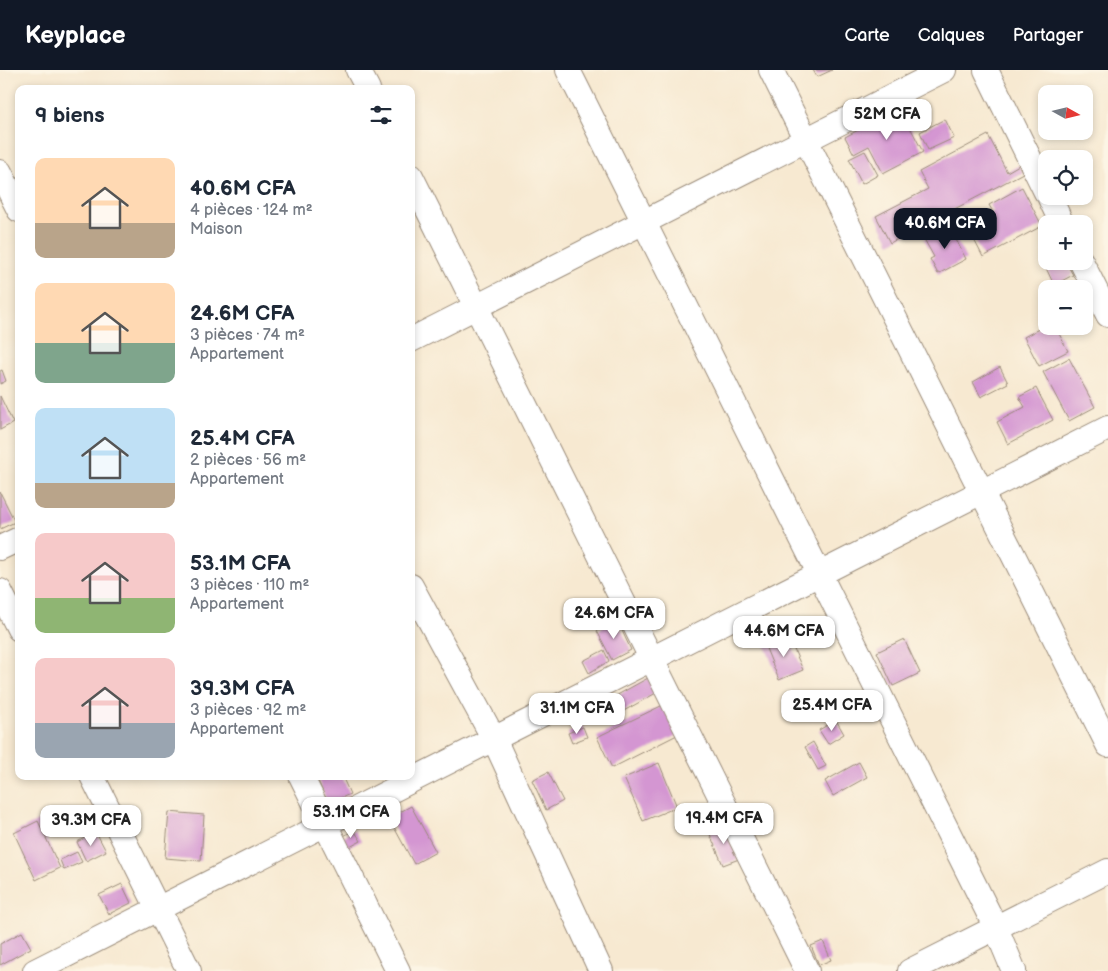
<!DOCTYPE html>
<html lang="fr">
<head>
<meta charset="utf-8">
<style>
  :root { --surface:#fff; --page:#f6f6f7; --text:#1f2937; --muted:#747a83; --accent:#111827 }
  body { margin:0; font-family:"Balsamiq Sans",sans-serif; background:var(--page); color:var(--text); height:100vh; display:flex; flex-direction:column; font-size:19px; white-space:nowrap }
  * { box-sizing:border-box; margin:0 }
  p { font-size:16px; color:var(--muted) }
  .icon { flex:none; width:28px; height:28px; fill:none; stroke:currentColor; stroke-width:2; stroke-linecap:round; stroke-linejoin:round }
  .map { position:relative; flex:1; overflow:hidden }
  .panel { position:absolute; left:15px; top:15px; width:400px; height:695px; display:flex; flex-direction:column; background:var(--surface); border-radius:10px; box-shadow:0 2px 8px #0003 }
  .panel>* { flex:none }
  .needle { width:32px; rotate:98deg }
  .controls { position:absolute; left:1038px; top:15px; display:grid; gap:10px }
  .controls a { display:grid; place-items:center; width:55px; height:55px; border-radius:10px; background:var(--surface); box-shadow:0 2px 8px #0003; font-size:25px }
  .price { position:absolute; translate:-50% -42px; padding:0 11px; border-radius:10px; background:#fff; color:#222; font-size:16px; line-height:32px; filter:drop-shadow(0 1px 2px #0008) }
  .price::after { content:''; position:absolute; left:50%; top:30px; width:15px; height:11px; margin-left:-8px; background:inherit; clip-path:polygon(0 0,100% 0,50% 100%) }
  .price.on { background:var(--accent); color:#fff }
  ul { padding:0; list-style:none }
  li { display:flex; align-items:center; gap:15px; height:125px; padding:0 20px }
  li span { display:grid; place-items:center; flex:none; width:140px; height:100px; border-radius:10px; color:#555 }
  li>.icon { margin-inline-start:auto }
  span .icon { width:60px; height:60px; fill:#fffc; stroke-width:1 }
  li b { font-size:21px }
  h2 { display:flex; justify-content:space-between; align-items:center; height:60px; padding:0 20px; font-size:21px }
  header { display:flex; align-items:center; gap:30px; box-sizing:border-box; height:70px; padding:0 25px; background:var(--accent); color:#fff }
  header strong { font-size:24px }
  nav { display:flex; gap:28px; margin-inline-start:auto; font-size:18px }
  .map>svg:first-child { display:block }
  .building { fill:#d496d2 }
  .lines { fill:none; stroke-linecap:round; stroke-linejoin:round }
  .minor-casing { stroke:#998a78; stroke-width:26 }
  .minor { stroke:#fff; stroke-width:24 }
</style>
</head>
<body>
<header>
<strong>Keyplace</strong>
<nav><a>Carte</a><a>Calques</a><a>Partager</a></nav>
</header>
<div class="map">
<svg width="1108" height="901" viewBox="0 0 1108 901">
  <rect width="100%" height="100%" fill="#fcf5e5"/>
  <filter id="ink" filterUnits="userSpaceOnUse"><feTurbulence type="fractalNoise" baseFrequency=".02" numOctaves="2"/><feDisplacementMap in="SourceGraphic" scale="10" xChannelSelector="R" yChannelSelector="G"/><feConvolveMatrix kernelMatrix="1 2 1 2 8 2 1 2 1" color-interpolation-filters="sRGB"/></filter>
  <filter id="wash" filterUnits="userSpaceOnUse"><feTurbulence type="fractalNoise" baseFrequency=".0096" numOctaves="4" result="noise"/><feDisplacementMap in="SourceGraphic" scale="20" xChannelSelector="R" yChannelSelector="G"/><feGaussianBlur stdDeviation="1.12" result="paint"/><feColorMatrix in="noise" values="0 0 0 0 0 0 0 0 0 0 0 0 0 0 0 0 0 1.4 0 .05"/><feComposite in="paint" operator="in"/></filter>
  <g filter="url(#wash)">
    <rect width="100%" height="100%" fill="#f7e9d1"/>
    <g id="blocks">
      <path class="building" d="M813,0H832L817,7Z
        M900,38L923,82L883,103L869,76L854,84L845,67Z
        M945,49L954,68L928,80L920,62Z
        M988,65L1007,102L1019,95L1023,103L890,173L876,146L928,119L919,102Z
        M865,81L878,105L862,114L849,89Z
        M1022,117L1042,156L983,187L967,156L993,142L989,135Z
        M949,156L966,189L938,204L930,189L934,187L924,169Z
        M1058,191H1065L1073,205L1054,215L1046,198Z
        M1046,255L1055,256L1068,281L1039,296L1024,267Z
        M1069,288L1095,337L1069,351L1043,302Z
        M1000,297L1008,313L981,327L973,312Z
        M2,300L6,311L0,314V301Z
        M1036,318L1053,350L1008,374L997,352L1025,337L1019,327Z
        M0,326L13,353L0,360Z
        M0,422L15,452L0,459Z
        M617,550L631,580L612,590L597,561Z
        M788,566L803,600L779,610L765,576Z
        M904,569L920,603L893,616L877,582Z
        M604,580L609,591L589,603L583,591Z
        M648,608L656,623L602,653L594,638Z
        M663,635L677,665L612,698L597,667Z
        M836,650L844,664L828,674L819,660Z
        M583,657L587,667L572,673L568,663Z
        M813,672L826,696L818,700L805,677Z
        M859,692L867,707L833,726L825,711Z
        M659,693L677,737L643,751L624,708Z
        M548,702L563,731L546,740L532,710Z
        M316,706H342L350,724L328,734Z
        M411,736L436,782L414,794L389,748Z
        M169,742L204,745L201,791L165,788Z
        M38,751L60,798L36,810L14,763Z
        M726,756L739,789L723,795L709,762Z
        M354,760L361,771L348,778L342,767Z
        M96,762L106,781L86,791L77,772Z
        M77,782L82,792L64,800L60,790Z
        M122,814L131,833L109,844L99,825Z
        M22,862L31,878L0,895V874Z
        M823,871L831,890L819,895L811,876Z"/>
    </g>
  </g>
  <g filter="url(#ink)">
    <use href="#blocks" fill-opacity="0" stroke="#998a78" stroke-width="1"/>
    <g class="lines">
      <g class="minor-casing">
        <path id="minor" d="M358,0L368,19
          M568,0L996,858L1014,901
          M771,0L1108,675
          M986,0L1046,122
          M0,102L19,140
          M411,106L807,901
          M1049,126L1062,154
          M1081,191L1108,245
          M411,270L944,0
          M0,478L19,469
          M411,516L494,669L601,901
          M0,521L19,559
          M92,706L189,901
          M301,706L398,901
          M35,901L1108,358
          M910,901L1108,801"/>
      </g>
      <use href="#minor" class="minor"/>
    </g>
  </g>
</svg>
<div class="controls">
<a><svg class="needle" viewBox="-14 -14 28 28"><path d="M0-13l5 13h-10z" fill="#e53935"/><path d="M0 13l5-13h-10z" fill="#747a83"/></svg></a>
<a><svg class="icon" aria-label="locate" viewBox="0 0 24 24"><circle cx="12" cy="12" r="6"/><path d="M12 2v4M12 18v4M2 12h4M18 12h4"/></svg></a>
<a>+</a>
<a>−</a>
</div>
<b class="price" style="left:887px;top:71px">52M CFA</b>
<b class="price on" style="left:945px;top:180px">40.6M CFA</b>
<b class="price" style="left:614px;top:570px">24.6M CFA</b>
<b class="price" style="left:784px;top:588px">44.6M CFA</b>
<b class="price" style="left:832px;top:662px">25.4M CFA</b>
<b class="price" style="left:577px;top:665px">31.1M CFA</b>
<b class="price" style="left:351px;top:769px">53.1M CFA</b>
<b class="price" style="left:724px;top:775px">19.4M CFA</b>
<b class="price" style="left:91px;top:777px">39.3M CFA</b>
<section class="panel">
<h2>9 biens<svg class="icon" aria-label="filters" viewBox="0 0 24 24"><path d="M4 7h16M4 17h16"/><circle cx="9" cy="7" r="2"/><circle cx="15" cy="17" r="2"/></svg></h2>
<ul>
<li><span style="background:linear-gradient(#ffd9b3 65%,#b9a48a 0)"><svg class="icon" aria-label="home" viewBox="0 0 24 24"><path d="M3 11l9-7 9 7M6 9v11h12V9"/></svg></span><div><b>40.6M CFA</b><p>4 pièces · 124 m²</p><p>Maison</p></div></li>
<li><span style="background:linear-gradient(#ffd9b3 60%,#7fa58c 0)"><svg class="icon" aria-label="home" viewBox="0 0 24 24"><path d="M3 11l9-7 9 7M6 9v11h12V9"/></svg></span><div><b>24.6M CFA</b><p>3 pièces · 74 m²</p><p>Appartement</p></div></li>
<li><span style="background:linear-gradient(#bfe0f5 75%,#b9a48a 0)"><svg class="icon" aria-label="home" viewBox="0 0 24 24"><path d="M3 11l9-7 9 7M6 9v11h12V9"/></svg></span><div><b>25.4M CFA</b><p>2 pièces · 56 m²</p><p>Appartement</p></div></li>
<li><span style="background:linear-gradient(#f6c9c9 65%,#8fb573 0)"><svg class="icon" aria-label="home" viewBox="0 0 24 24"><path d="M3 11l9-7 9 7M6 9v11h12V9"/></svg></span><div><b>53.1M CFA</b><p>3 pièces · 110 m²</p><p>Appartement</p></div></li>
<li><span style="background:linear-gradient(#f6c9c9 65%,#9aa5b1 0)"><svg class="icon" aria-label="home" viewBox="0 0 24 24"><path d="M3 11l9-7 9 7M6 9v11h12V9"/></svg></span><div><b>39.3M CFA</b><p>3 pièces · 92 m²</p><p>Appartement</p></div></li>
</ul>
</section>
</div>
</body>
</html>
